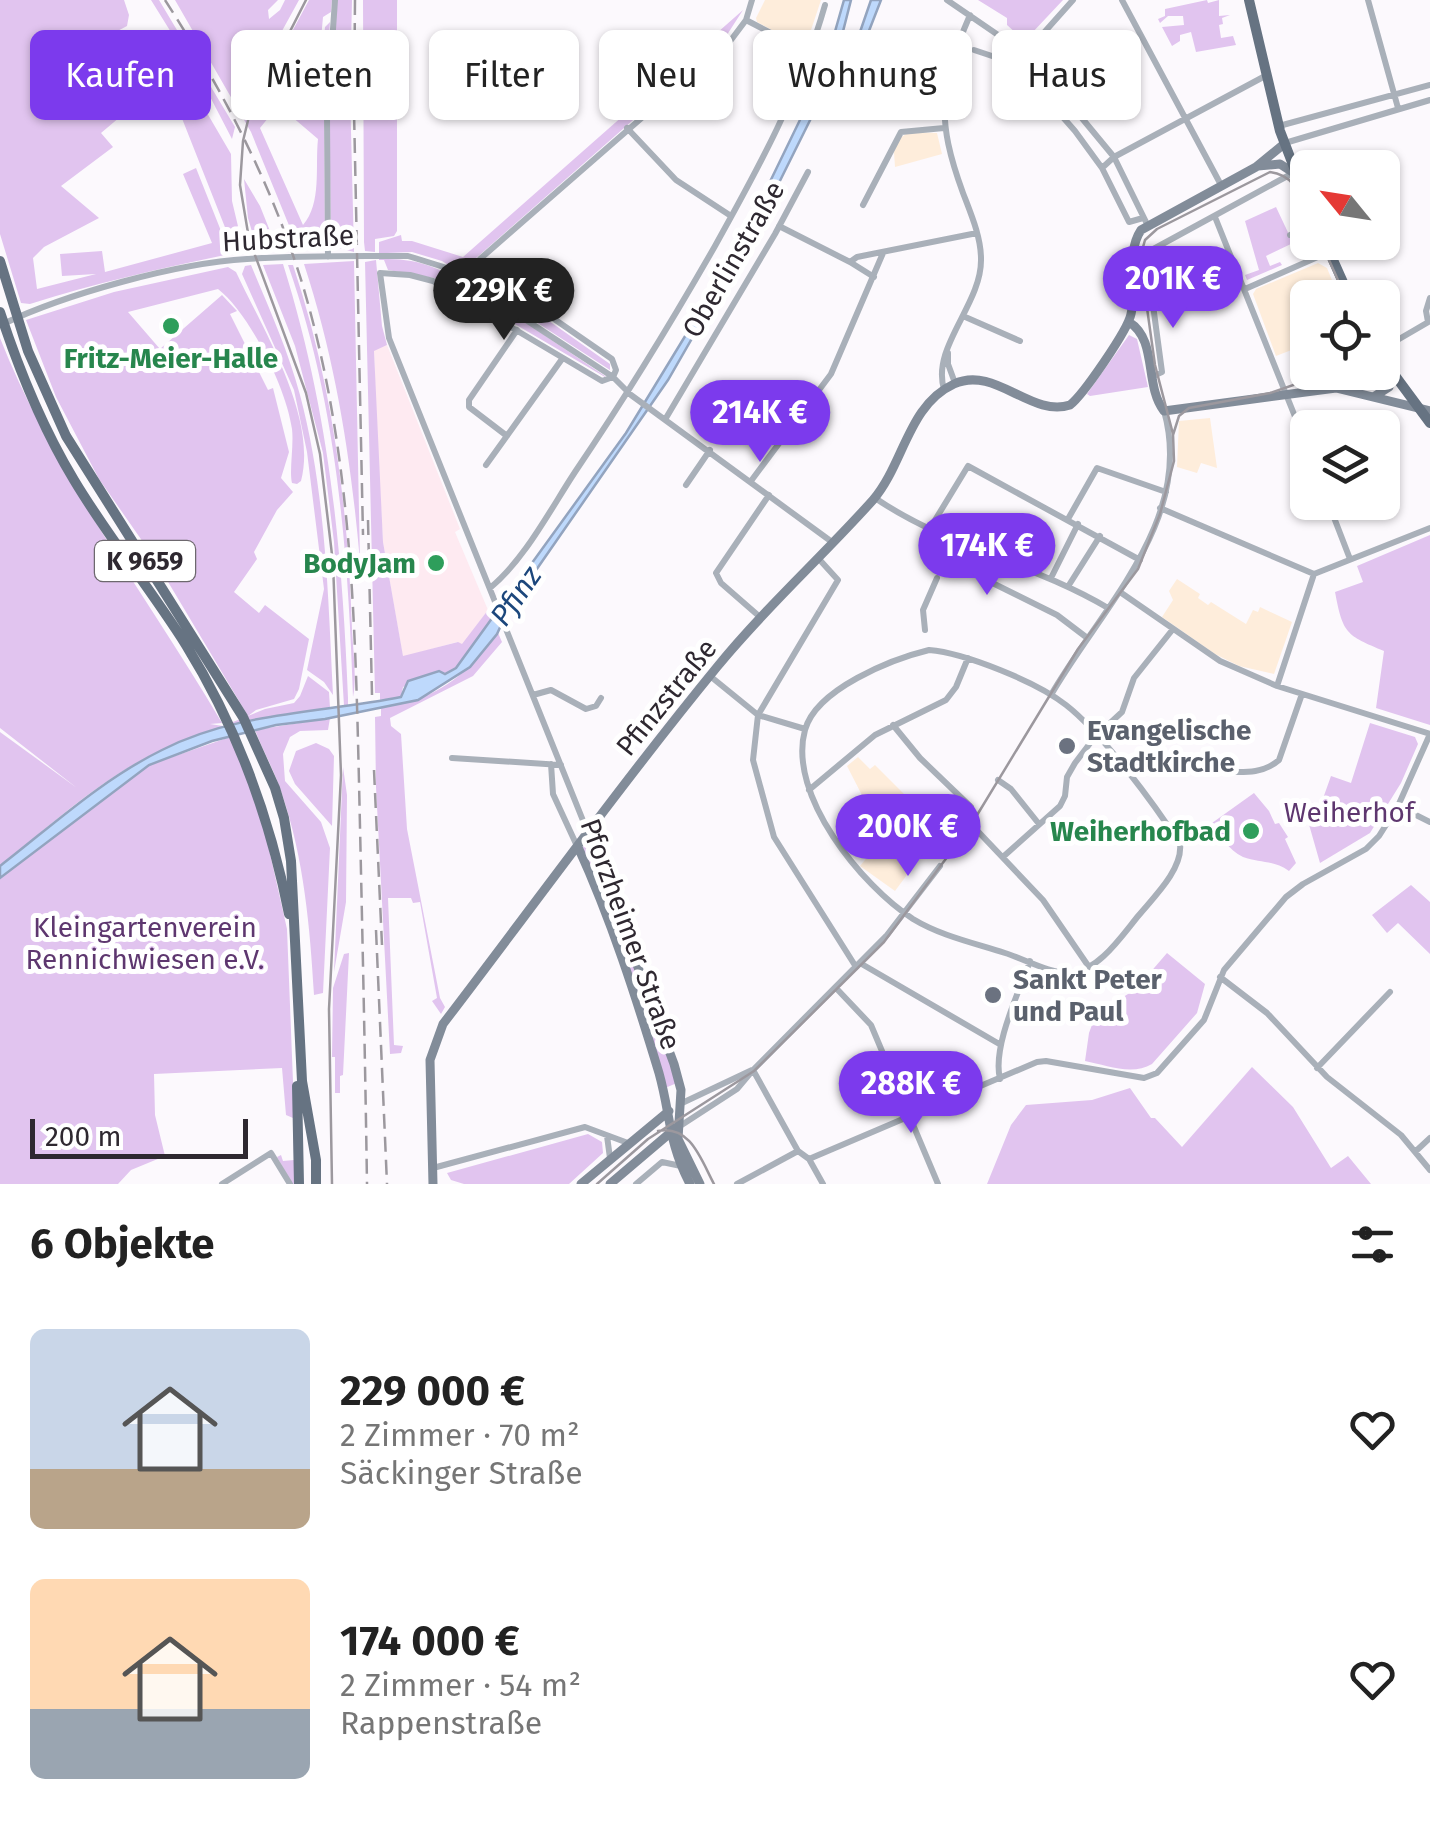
<!DOCTYPE html>
<html lang="de">
<head>
<meta charset="utf-8">
<style>
  :root { --surface:#fff; --page:#f2f2f2; --text:#222; --muted:#767676; --accent:#7c3aed }
  body { margin:0; font-family:"Fira Sans",sans-serif; background:var(--page); color:var(--text); height:100vh; display:flex; flex-direction:column; font-size:38px; white-space:nowrap }
  * { box-sizing:border-box; margin:0 }
  p { font-size:32px; color:var(--muted) }
  .icon { flex:none; width:55px; height:55px; fill:none; stroke:currentColor; stroke-width:2; stroke-linecap:round; stroke-linejoin:round }
  .map { position:relative; height:1184px; overflow:hidden }
  .side { display:flex; flex-direction:column; background:var(--surface); flex:1 }
  .side>* { flex:none }
  .hud { position:absolute; left:30px; top:30px; width:1370px; height:90px; display:flex; gap:20px }
  .needle { width:65px; rotate:300deg }
  .buttons { position:absolute; left:1290px; top:150px; display:grid; gap:20px }
  .buttons a { display:grid; place-items:center; width:110px; height:110px; border-radius:15px; background:var(--surface); box-shadow:0 2px 8px #0004; font-size:50px }
  .scale { position:absolute; left:30px; bottom:25px; width:218px; box-sizing:border-box; padding-left:10px; border:5px solid #2e2830; border-top:0; font-size:28px; line-height:35px; white-space:nowrap; color:#2e2830; -webkit-text-stroke:8px #fff; paint-order:stroke }
  .price { position:absolute; translate:-50% -85px; padding:0 22px; border-radius:35px; background:var(--accent); color:#fff; font-size:32px; line-height:65px; filter:drop-shadow(0 2px 5px #0008) }
  .price::after { content:''; position:absolute; left:50%; top:60px; width:30px; height:22px; margin-left:-15px; background:inherit; clip-path:polygon(0 0,100% 0,50% 100%) }
  .price.on { background:#222; color:#fff }
  ul { padding:0; list-style:none }
  li { display:flex; align-items:center; gap:30px; height:250px; padding:0 30px }
  li span { display:grid; place-items:center; flex:none; width:280px; height:200px; border-radius:15px; color:#555 }
  li>.icon { margin-inline-start:auto }
  span .icon { width:120px; height:120px; fill:#fffc; stroke-width:1 }
  li b { font-size:42px }
  h2 { display:flex; justify-content:space-between; align-items:center; height:120px; padding:0 30px; font-size:42px }
  .pill { padding:0 35px; border-radius:15px; background:var(--surface); box-shadow:0 2px 8px #0004; font-size:35px; line-height:90px }
  .pill.on { background:var(--accent); color:#fff }
  .map>svg:first-child { display:block }
  .commercial { fill:#feeaf1 }
  .education { fill:#feeddb }
  .green { fill:#e1c4ef }
  .water { fill:#bed9fc; stroke:#93a4bf; stroke-width:2.5 }
  .lines { fill:none; stroke-linecap:round; stroke-linejoin:round }
  .street { stroke:#a9b0b9; stroke-width:6 }
  .secondary { stroke:#828c99; stroke-width:9 }
  .primary { stroke:#667382; stroke-width:10 }
  .tram { stroke:#9c989e; stroke-width:2.5 }
  .rail { stroke:#9c989e; stroke-width:2.5; stroke-dasharray:15 8; stroke-linecap:butt }
  .leisure-dot { fill:#2e9e5b; stroke:#fff; stroke-width:4 }
  .worship-dot { fill:#6b7280; stroke:#fff; stroke-width:4 }
  .labels { text-anchor:middle; stroke-width:10; stroke-linejoin:round; paint-order:stroke }
  .shield { fill:#fff; stroke:#6d686e; stroke-width:2.5 }
  .shield-label { font-size:25px; font-weight:bold; fill:#2e2830 }
  .street-label { font-size:28px; fill:#2e2830; stroke:#fff }
  .leisure-label { font-size:28px; font-weight:bold; fill:#27864d; stroke:#fff; text-anchor:end }
  .worship-label { font-size:28px; font-weight:bold; fill:#5b616d; stroke:#fff; text-anchor:start }
  .park-label { font-size:28px; fill:#5e376f; stroke:#fff }
  .water-label { font-size:30px; font-style:italic; fill:#1c477c; stroke:#fff }
</style>
</head>
<body>
<div class="map">
<svg width="1430" height="1184" viewBox="0 0 1430 1184">
  <rect width="100%" height="100%" fill="#fcf9fd"/>
  <path class="commercial" d="M387,345L460,529L455,532L488,610L462,645L457,642L403,657L383,542L377,439L374,350Z"/>
  <path class="education" d="M765,0H821L805,48L757,22L756,18Z
    M909,132L937,133L942,154L895,167L894,152L900,138Z
    M1318,263L1327,268L1339,297L1308,298V372L1314,373L1304,376L1294,349L1276,356L1253,294L1256,289Z
    M1210,418L1217,468L1201,463L1197,473L1177,467L1179,421Z
    M1177,579L1200,594L1198,598L1208,605L1211,602L1246,624L1253,610L1258,612L1260,607L1292,622L1274,674L1239,666L1215,654L1162,617L1173,600L1169,591Z
    M858,757L870,769L875,765L917,807L943,826L895,891L860,866L879,843L865,825L870,821L861,808L866,803L847,766Z"/>
  <path class="green" d="M0,0H124L129,15L127,26L78,52L88,75L139,56L153,91L118,113L120,117L101,133L113,147L61,186L99,218L44,247L33,258L37,289L96,274L62,276L60,254L102,251L105,272L212,243L183,174L196,168L227,246L225,255C159,269 95,283 30,304L21,303L0,234Z
    M151,0H159L235,127L232,139L205,87Z
    M175,0H278L268,10L269,19L280,10L285,0H299L242,104L255,112L271,71L309,0H332L331,12L323,17L316,94L288,114L277,107L260,128L303,225C322,203 315,167 318,139L291,116L319,94L325,27L330,22L324,105L325,244L317,250H299L251,132Z
    M337,0H352L350,90L354,252L339,248L331,239L329,97Z
    M363,0H397V231L394,236L375,239V252L365,251L364,242Z
    M978,0H1063L1031,34L1018,35L1007,25V18Z
    M1207,0L1208,3L1219,0V16L1230,15L1222,18L1223,24L1219,25L1221,38L1233,36L1236,45L1196,52L1191,32L1180,35V41L1172,46L1162,27L1184,25L1183,16H1168L1160,23L1158,19L1165,16V9Z
    M743,10L723,41L475,259L474,264L484,275L610,364V370L442,261L412,252L387,253L388,259C421,259 444,270 472,288L467,296L434,278L388,270L384,260H379V242L401,235L402,241H412L463,257Z
    M154,35L165,41L231,154L232,201L242,243L241,249L245,253L237,252L232,245L153,45Z
    M244,179L260,206L278,251L258,252L248,218Z
    M1276,207L1293,243L1266,256L1270,266L1280,262L1282,265L1247,280L1245,275L1259,270L1245,221Z
    M376,260L382,326L387,345L374,351L383,542L403,656L458,642L462,644L488,610L492,620L456,668L445,674L439,671L403,687L401,697L380,700V693H375L365,262Z
    M354,261L360,561C351,459 336,362 304,264Z
    M283,264C329,411 342,546 348,698V705L344,706L334,542L323,453L295,346L263,265Z
    M251,265C269,308 288,350 300,395C326,493 328,595 333,695L324,682L307,670L324,589L307,452L294,390L242,274L245,266Z
    M288,265H293C332,382 348,505 352,629C353,651 357,677 353,697C348,551 337,404 288,265Z
    M228,267L236,272C262,328 318,417 301,481L297,484L292,483C289,471 294,446 292,429C286,386 248,312 218,289L128,312L160,349L222,295L237,311L230,314L268,390L273,388L289,452L281,478L293,492L277,510L254,552L257,559L234,592L259,613L265,605L309,639L299,689L294,699L256,710L248,716L152,555L99,479L56,397L26,320L114,292Z
    M474,288L605,376V377L469,297Z
    M1129,335L1137,339L1148,387L1090,396L1087,394Z
    M0,338C55,477 148,597 222,723L210,724L223,726L265,709L294,703L300,696L308,676L329,692L330,708C275,714 217,725 166,748C107,774 58,818 9,859L15,867L149,765L230,737L259,805L287,929L297,1184H292L277,1157L281,1155L283,1161L294,1160L293,1118L286,1115L282,1068L154,1074L155,1115L165,1156L131,1170L118,1184H0V732L77,788L0,728Z
    M1430,535V725L1376,708L1384,651C1346,635 1343,634 1335,592L1363,582L1357,566Z
    M498,633L502,642L473,676L390,718L391,726L401,734L407,829L440,998L445,1007L441,1014L432,1001L437,998L420,902L413,903L411,898H388L394,1045L403,1046L401,1053L390,1054L376,787L375,717L381,716V707C413,705 450,688 472,663C481,654 489,642 498,633Z
    M330,718L328,730L300,731L290,737L283,754L285,781L321,822L330,848L323,993L314,995C310,927 304,859 282,794C275,772 263,751 255,730Z
    M1370,723L1415,737L1418,744L1401,783L1370,833L1320,863L1304,807L1313,802L1321,804L1331,776L1351,783Z
    M316,743L329,749L334,756L332,826L295,784L289,771L296,751Z
    M343,767L347,795L346,902L334,972Z
    M1254,793L1269,811L1275,824L1279,823L1288,837L1285,839L1296,863L1289,871C1273,860 1260,863 1243,857C1228,850 1221,836 1212,823Z
    M589,839L677,1083L665,1088L581,849Z
    M1411,885L1430,902V954L1398,923L1387,933L1372,915Z
    M349,953L343,1075L340,1076V1093H335V1057H332L333,988L344,954Z
    M1167,953L1205,984L1197,1013L1152,1064C1132,1076 1106,1065 1085,1061L1089,1033L1096,1014L1136,989Z
    M1252,1067L1293,1107L1331,1168L1348,1156L1371,1184H987L1011,1125L1026,1105L1092,1100L1130,1088L1151,1118H1155L1182,1147Z
    M588,1134L602,1142L603,1153L569,1184H464L451,1180L447,1173Z"/>
  <path class="water" d="M844,0H851L837,55L860,32L871,0H881L865,41L831,78L763,215L668,380L507,612L497,634L470,667L418,700L325,719L276,725L212,741L149,765L0,878V866C53,825 101,780 162,750C236,712 321,713 401,697L408,681L439,671L445,674L456,668L626,433L687,333L764,194L814,91L826,63Z"/>
  <g class="lines">
    <path class="street" d="M947,0L1033,59L1114,157L1147,224
      M1122,0L1221,185
      M1368,0L1398,108
      M746,20L811,54
      M974,50L1016,64L1075,131L1102,168L1129,222L1143,218
      M1016,64L1073,0
      M1279,126L1430,85
      M627,128L676,180L731,216
      M1285,143L1430,100
      M1102,168L1114,157L1267,75
      M863,205L901,132L944,128
      M1215,217L1308,449
      M779,226L850,262L857,257L977,233
      M1290,235L1307,228
      M328,257L327,116L335,0
      M850,262L874,277
      M1245,289L1329,252
      M963,316L1020,341
      M1428,322L1426,311L1430,298
      M3,324C66,294 177,263 247,259C301,255 355,256 408,256L447,268L613,377L631,395L832,542
      M1382,349L1430,321
      M948,353V364L955,383
      M613,377L616,370L612,359L486,272L481,268L480,259L731,40L746,20L752,0
      M1151,377L1162,372L1146,253L1293,173
      M944,389C931,347 982,304 981,259C981,237 971,214 963,193C936,119 939,87 970,15
      M666,418L775,234L808,172
      M507,436L469,407V400L517,330
      M486,465L562,359
      M751,481L831,374L883,253
      M686,485L710,450
      M875,498C947,547 1034,564 1108,608
      M1328,502L1350,559
      M1160,508L1314,574
      M1068,519L1097,468L1166,492
      M929,530L968,466L1140,560
      M955,540L946,560L1057,615L1086,637
      M818,558L838,580L758,715L753,760L774,837L856,967
      M1314,574L1430,528
      M1051,578L1078,524
      M1069,585L1100,536
      M490,588C525,559 550,510 575,472C625,398 671,323 715,246C758,169 801,90 825,5
      M1120,592L1220,661L1277,686L1430,734
      M760,617L721,583L716,573L769,495
      M925,630L923,610L937,578
      M929,650C965,653 1037,682 1066,705C1102,733 1155,805 1180,844C1183,869 1154,897 1139,915C1123,934 1099,971 1071,973C1051,974 1024,959 1005,953C974,943 941,936 913,919C862,886 787,795 805,730C816,689 892,659 929,650Z
      M710,676L758,715L805,729
      M1277,686L1314,574
      M533,695L551,690L586,709L596,706L601,698
      M1051,695C1101,608 1195,520 1164,411
      M893,725L920,758L971,807
      M452,758L561,765
      M551,764L553,794L577,846
      M1208,772C1233,770 1259,778 1279,760L1302,694
      M998,780L1011,789L1039,824
      M809,790L875,735L946,700L956,687L968,658
      M1398,806L1430,822
      M970,823L1043,900L1089,967
      M588,833L389,338L380,273L410,275L433,281L602,381L613,377
      M1004,856L1060,806L1065,796L1067,777L1075,763L1094,738L1122,712L1134,678L1173,629
      M860,963L1001,1045
      M1220,977L1267,1013L1327,1077L1401,1135L1430,1170
      M836,988L871,1025L938,1184
      M1317,1068L1390,992
      M753,1070L798,1151L809,1159L823,1184
      M1000,1079C992,1047 1019,992 1030,961
      M680,1104L752,1070
      M677,1128L737,1089L753,1070L887,935L940,866
      M607,1136L610,1158
      M1416,1151L1430,1138
      M809,1159L1037,1062L1046,1061L1144,1078L1157,1073L1204,1020L1224,970L1286,897L1303,884L1366,849L1379,836L1398,806L1430,734
      M433,1168L585,1127L628,1143
      M222,1184L271,1153L290,1184
      M636,1184L662,1162L681,1166
      M737,1184L798,1151"/>
    <path class="secondary" d="M1258,166L1280,164L1294,173
      M1129,322C1158,340 1144,385 1164,411L1336,388L1430,411
      M1375,396L1389,387L1393,373
      M588,833L674,1064L681,1090L678,1139L700,1184
      M578,847C611,919 636,997 659,1073C671,1116 668,1142 690,1184
      M433,1184L430,1060L443,1024C534,905 622,783 717,667C765,608 822,557 873,500C904,464 908,405 954,384C995,365 1031,418 1070,405C1083,395 1128,330 1131,314C1138,287 1125,254 1141,230L1256,167L1284,144
      M581,1184L669,1111
      M610,1184L670,1133"/>
    <path class="primary" d="M1249,0L1280,131L1308,204
      M1325,242L1350,298
      M0,261L28,351L66,436L243,717L275,788L284,818L291,861L302,1081L316,1160V1184
      M0,312C19,370 42,427 74,480C108,537 150,588 186,645C238,729 270,818 289,914
      M1382,358L1430,423
      M297,1086L299,1184"/>
    <path class="tram" d="M306,0L251,108L243,141L240,185L249,239L306,393L320,454L333,563L341,775L329,1009L332,1184
      M1321,242L1346,298
      M1173,435L1179,416L1189,408L1270,393L1331,372
      M658,1131C691,1125 701,1160 714,1184
      M597,1184L648,1139L754,1071L884,942L971,825L1078,649L1138,569L1160,514L1174,461L1173,434L1155,365L1140,258L1145,240L1157,229L1270,172C1293,175 1299,192 1308,212"/>
    <path class="rail" d="M165,0C222,89 272,184 303,286C351,448 355,614 359,782C362,916 365,1050 367,1184
      M355,0L354,111L363,535
      M368,520L372,695
      M374,770L382,945
      M376,930L387,1184"/>
  </g>
  <g class="leisure-dot">
    <circle cx="171" cy="326" r="10"/>
    <circle cx="436" cy="563" r="10"/>
    <circle cx="1251" cy="831" r="10"/>
  </g>
  <g class="worship-dot">
    <circle cx="1067" cy="746" r="10"/>
    <circle cx="993" cy="995" r="10"/>
  </g>
  <g class="labels">
    <rect class="shield" x="95" y="541" width="100" height="40" rx="8"/>
    <g class="shield-label">
      <text x="145" y="570">K 9659</text>
    </g>
    <g class="street-label">
      <text transform="translate(288 238) rotate(-3)" y="10">Hubstraße</text>
      <text transform="translate(733 259) rotate(-60)" y="10">Oberlinstraße</text>
      <text transform="translate(666 697) rotate(-51)" y="10">Pfinzstraße</text>
      <text transform="translate(631 934) rotate(70)" y="10">Pforzheimer Straße</text>
    </g>
    <g class="leisure-label">
      <text x="171" y="368" text-anchor="middle">Fritz-Meier-Halle</text>
      <text x="416" y="573">BodyJam</text>
      <text x="1231" y="841">Weiherhofbad</text>
    </g>
    <g class="worship-label">
      <text x="1087" y="740">Evangelische<tspan x="1087" dy="32">Stadtkirche</tspan></text>
      <text x="1013" y="989">Sankt Peter<tspan x="1013" dy="32">und Paul</tspan></text>
    </g>
    <g class="park-label">
      <text x="1349" y="822">Weiherhof</text>
      <text x="145" y="937">Kleingartenverein<tspan x="145" dy="32">Rennichwiesen e.V.</tspan></text>
    </g>
    <g class="water-label">
      <text transform="translate(516 596) rotate(-55)" y="10">Pfinz</text>
    </g>
  </g>
</svg>
<div class="buttons">
<a><svg class="needle" viewBox="-14 -14 28 28"><path d="M0-13l5 13h-10z" fill="#e53935"/><path d="M0 13l5-13h-10z" fill="#767676"/></svg></a>
<a><svg class="icon" aria-label="locate" viewBox="0 0 24 24"><circle cx="12" cy="12" r="6"/><path d="M12 2v4M12 18v4M2 12h4M18 12h4"/></svg></a>
<a><svg class="icon" aria-label="layers" viewBox="0 0 24 24"><path d="M12 4l9 5-9 5-9-5zM3 14l9 5 9-5"/></svg></a>
</div>
<div class="scale">200 m</div>
<b class="price" style="left:1173px;top:331px">201K €</b>
<b class="price on" style="left:504px;top:343px">229K €</b>
<b class="price" style="left:760px;top:465px">214K €</b>
<b class="price" style="left:987px;top:598px">174K €</b>
<b class="price" style="left:908px;top:879px">200K €</b>
<b class="price" style="left:911px;top:1136px">288K €</b>
<div class="hud">
<a class="pill on">Kaufen</a>
<a class="pill">Mieten</a>
<a class="pill">Filter</a>
<a class="pill">Neu</a>
<a class="pill">Wohnung</a>
<a class="pill">Haus</a>
</div>
</div>
<section class="side">
<h2>6 Objekte<svg class="icon" aria-label="filters" viewBox="0 0 24 24"><path d="M4 7h16M4 17h16"/><circle cx="9" cy="7" r="2"/><circle cx="15" cy="17" r="2"/></svg></h2>
<ul>
<li><span style="background:linear-gradient(#c9d6e8 70%,#b9a48a 0)"><svg class="icon" aria-label="home" viewBox="0 0 24 24"><path d="M3 11l9-7 9 7M6 9v11h12V9"/></svg></span><div><b>229 000 €</b><p>2 Zimmer · 70 m²</p><p>Säckinger Straße</p></div><svg class="icon" aria-label="heart" viewBox="0 0 24 24"><path d="M12 20l-8-8c-3-5 5-10 8-4 3-6 11-1 8 4z"/></svg></li>
<li><span style="background:linear-gradient(#ffd9b3 65%,#9aa5b1 0)"><svg class="icon" aria-label="home" viewBox="0 0 24 24"><path d="M3 11l9-7 9 7M6 9v11h12V9"/></svg></span><div><b>174 000 €</b><p>2 Zimmer · 54 m²</p><p>Rappenstraße</p></div><svg class="icon" aria-label="heart" viewBox="0 0 24 24"><path d="M12 20l-8-8c-3-5 5-10 8-4 3-6 11-1 8 4z"/></svg></li>
</ul>
</section>
</body>
</html>
